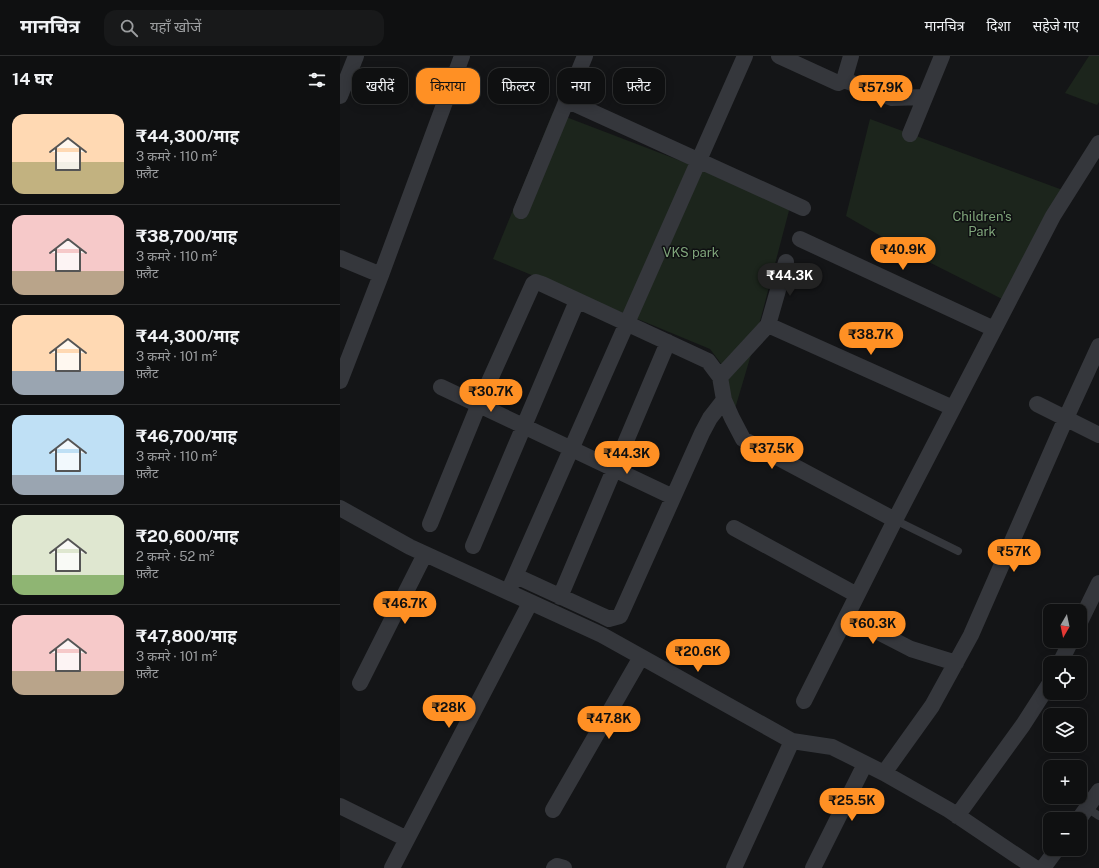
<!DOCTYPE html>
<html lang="hi">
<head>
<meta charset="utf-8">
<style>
  :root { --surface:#0f1011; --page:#18191a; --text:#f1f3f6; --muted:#9b9d9f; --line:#2f3031; --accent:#ff9024 }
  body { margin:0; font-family:"Public Sans","Noto Sans Devanagari",sans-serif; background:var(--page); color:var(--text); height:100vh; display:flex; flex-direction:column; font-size:15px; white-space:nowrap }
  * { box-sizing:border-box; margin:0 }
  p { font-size:13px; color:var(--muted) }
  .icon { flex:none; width:22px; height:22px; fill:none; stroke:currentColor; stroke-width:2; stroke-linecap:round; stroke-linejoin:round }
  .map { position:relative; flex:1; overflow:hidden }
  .sheet { display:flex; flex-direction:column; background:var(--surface); width:340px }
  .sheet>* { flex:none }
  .top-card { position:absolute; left:12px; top:12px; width:380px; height:36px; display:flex; gap:8px }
  .needle { width:26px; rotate:189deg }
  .fabs { position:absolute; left:703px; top:548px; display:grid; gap:8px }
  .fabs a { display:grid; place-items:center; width:44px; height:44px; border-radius:8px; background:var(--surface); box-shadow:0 2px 10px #0003,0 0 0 1px var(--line); font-size:20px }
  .price { position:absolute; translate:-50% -34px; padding:0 9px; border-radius:14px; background:var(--accent); color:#111; font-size:13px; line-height:26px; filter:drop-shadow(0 1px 2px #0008) }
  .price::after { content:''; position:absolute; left:50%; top:24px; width:12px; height:9px; margin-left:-6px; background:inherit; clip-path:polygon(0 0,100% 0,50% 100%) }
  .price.on { background:#222; color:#fff }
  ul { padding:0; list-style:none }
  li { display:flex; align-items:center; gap:12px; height:100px; padding:0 12px }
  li+li { border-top:1px solid var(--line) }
  li span { display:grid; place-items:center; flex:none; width:112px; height:80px; border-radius:12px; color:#555 }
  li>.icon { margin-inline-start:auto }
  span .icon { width:48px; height:48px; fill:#fffc; stroke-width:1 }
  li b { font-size:17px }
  h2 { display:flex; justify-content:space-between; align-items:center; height:48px; padding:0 12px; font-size:17px }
  .tag { padding:0 14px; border-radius:12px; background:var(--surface); box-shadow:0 2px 10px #0003,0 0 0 1px var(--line); font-size:14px; line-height:36px }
  .tag.on { background:var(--accent); color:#111 }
  header { display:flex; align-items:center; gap:24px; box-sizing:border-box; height:56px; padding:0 20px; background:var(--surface); border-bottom:1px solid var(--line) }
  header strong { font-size:19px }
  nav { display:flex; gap:22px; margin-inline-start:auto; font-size:14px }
  .search { width:280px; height:36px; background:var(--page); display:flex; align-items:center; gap:10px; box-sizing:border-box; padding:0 14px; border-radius:12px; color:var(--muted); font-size:15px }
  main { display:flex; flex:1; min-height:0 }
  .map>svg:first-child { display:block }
  .green { fill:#1c251c }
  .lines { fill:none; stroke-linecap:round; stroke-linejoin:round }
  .service { stroke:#35373c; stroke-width:8 }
  .minor { stroke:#35373c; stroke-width:16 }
  .labels { text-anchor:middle; stroke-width:3; stroke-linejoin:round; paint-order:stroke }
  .park-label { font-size:13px; fill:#7fa57a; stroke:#0f1012 }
</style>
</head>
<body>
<header>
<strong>मानचित्र</strong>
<div class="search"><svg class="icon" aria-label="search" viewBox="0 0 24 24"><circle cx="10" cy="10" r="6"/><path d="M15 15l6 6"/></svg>यहाँ खोजें</div>
<nav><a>मानचित्र</a><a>दिशा</a><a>सहेजे गए</a></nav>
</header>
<main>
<section class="sheet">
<h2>14 घर<svg class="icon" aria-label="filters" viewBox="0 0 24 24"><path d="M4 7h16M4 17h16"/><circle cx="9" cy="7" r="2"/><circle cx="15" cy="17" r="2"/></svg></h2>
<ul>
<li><span style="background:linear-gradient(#ffd9b3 60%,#c2b280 0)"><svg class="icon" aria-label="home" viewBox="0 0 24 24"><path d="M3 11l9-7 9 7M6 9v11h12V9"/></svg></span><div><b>₹44,300/माह</b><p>3 कमरे · 110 m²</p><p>फ़्लैट</p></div></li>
<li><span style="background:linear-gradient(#f6c9c9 70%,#b9a48a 0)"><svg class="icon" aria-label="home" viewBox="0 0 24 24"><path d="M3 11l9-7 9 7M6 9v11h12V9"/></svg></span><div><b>₹38,700/माह</b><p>3 कमरे · 110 m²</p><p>फ़्लैट</p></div></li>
<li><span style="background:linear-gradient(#ffd9b3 70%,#9aa5b1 0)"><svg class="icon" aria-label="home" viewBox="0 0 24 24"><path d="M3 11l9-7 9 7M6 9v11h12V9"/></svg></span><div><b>₹44,300/माह</b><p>3 कमरे · 101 m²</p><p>फ़्लैट</p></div></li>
<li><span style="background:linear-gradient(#bfe0f5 75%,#9aa5b1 0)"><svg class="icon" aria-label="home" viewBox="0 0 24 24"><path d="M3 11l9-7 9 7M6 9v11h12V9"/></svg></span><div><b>₹46,700/माह</b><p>3 कमरे · 110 m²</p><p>फ़्लैट</p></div></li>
<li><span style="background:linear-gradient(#dfe7d0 75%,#8fb573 0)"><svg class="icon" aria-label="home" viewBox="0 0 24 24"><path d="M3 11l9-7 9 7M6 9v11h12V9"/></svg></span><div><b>₹20,600/माह</b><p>2 कमरे · 52 m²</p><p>फ़्लैट</p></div></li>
<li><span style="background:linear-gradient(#f6c9c9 70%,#b9a48a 0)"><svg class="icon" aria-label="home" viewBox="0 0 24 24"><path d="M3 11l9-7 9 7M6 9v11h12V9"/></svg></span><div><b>₹47,800/माह</b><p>3 कमरे · 101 m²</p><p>फ़्लैट</p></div></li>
</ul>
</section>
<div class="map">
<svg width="759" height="812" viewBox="0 0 759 812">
  <rect width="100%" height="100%" fill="#141517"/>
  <path class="green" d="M749,0H759V46L757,49L725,37Z
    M213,56L451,147L413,292L394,356L385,313L370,293L153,203Z
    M530,63L728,136L668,246L565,194L506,160Z"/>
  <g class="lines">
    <path class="service" d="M555,464L618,495
      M747,752L759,760"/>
    <path class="minor" d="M439,0L498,27L504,24L511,0
      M504,24L552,42L585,41
      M0,40L16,0
      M226,44L463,152
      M570,78L602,0
      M181,155L245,0
      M460,183L654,273
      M0,202L41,219
      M428,269L446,206
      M380,321L428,269L613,352
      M0,325L41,219L122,0
      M101,331L333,441
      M697,348L759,379
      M0,452L70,491L262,579L452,685L492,691L544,717L609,754L695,812
      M555,464L713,160L759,87
      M90,468L139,348L193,228L196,226L202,228L368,305L380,321L384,344L392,362L403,383L555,464L464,645
      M394,472L517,539
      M133,490L237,245
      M176,520L263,560L269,563L280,560L362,377L370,362L384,344
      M168,536L405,0
      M220,541L328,286
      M507,560L571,593L616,607
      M740,566L759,527
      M720,607L731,585
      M20,627L85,498
      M544,717L592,650L631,579L726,362L759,290
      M0,750L67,783
      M213,754L301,601
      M617,760L683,669L710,627
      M739,763L759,735
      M52,812L190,547
      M214,812L217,810L224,812
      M394,812L452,685
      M473,812L525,708
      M703,812L717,793"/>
  </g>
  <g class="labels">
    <g class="park-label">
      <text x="642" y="165">Children's<tspan x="642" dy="15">Park</tspan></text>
      <text x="351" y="201">VKS park</text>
    </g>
  </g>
</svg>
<div class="fabs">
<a><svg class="needle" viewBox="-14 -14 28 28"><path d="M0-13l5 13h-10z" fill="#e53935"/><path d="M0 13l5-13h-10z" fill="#9b9d9f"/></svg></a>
<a><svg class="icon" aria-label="locate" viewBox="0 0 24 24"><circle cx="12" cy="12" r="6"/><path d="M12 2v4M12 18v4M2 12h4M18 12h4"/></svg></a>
<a><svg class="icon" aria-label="layers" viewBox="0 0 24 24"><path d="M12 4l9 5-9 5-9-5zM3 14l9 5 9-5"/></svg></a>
<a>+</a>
<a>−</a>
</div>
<b class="price" style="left:541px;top:53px">₹57.9K</b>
<b class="price" style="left:563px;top:215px">₹40.9K</b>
<b class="price on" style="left:450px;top:241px">₹44.3K</b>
<b class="price" style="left:531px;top:300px">₹38.7K</b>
<b class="price" style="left:151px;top:357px">₹30.7K</b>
<b class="price" style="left:432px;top:414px">₹37.5K</b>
<b class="price" style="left:287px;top:419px">₹44.3K</b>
<b class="price" style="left:674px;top:517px">₹57K</b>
<b class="price" style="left:65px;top:569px">₹46.7K</b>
<b class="price" style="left:533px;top:589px">₹60.3K</b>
<b class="price" style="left:358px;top:617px">₹20.6K</b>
<b class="price" style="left:109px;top:673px">₹28K</b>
<b class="price" style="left:269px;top:684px">₹47.8K</b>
<b class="price" style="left:512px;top:766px">₹25.5K</b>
<div class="top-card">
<a class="tag">खरीदें</a>
<a class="tag on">किराया</a>
<a class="tag">फ़िल्टर</a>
<a class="tag">नया</a>
<a class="tag">फ़्लैट</a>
</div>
</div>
</main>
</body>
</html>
